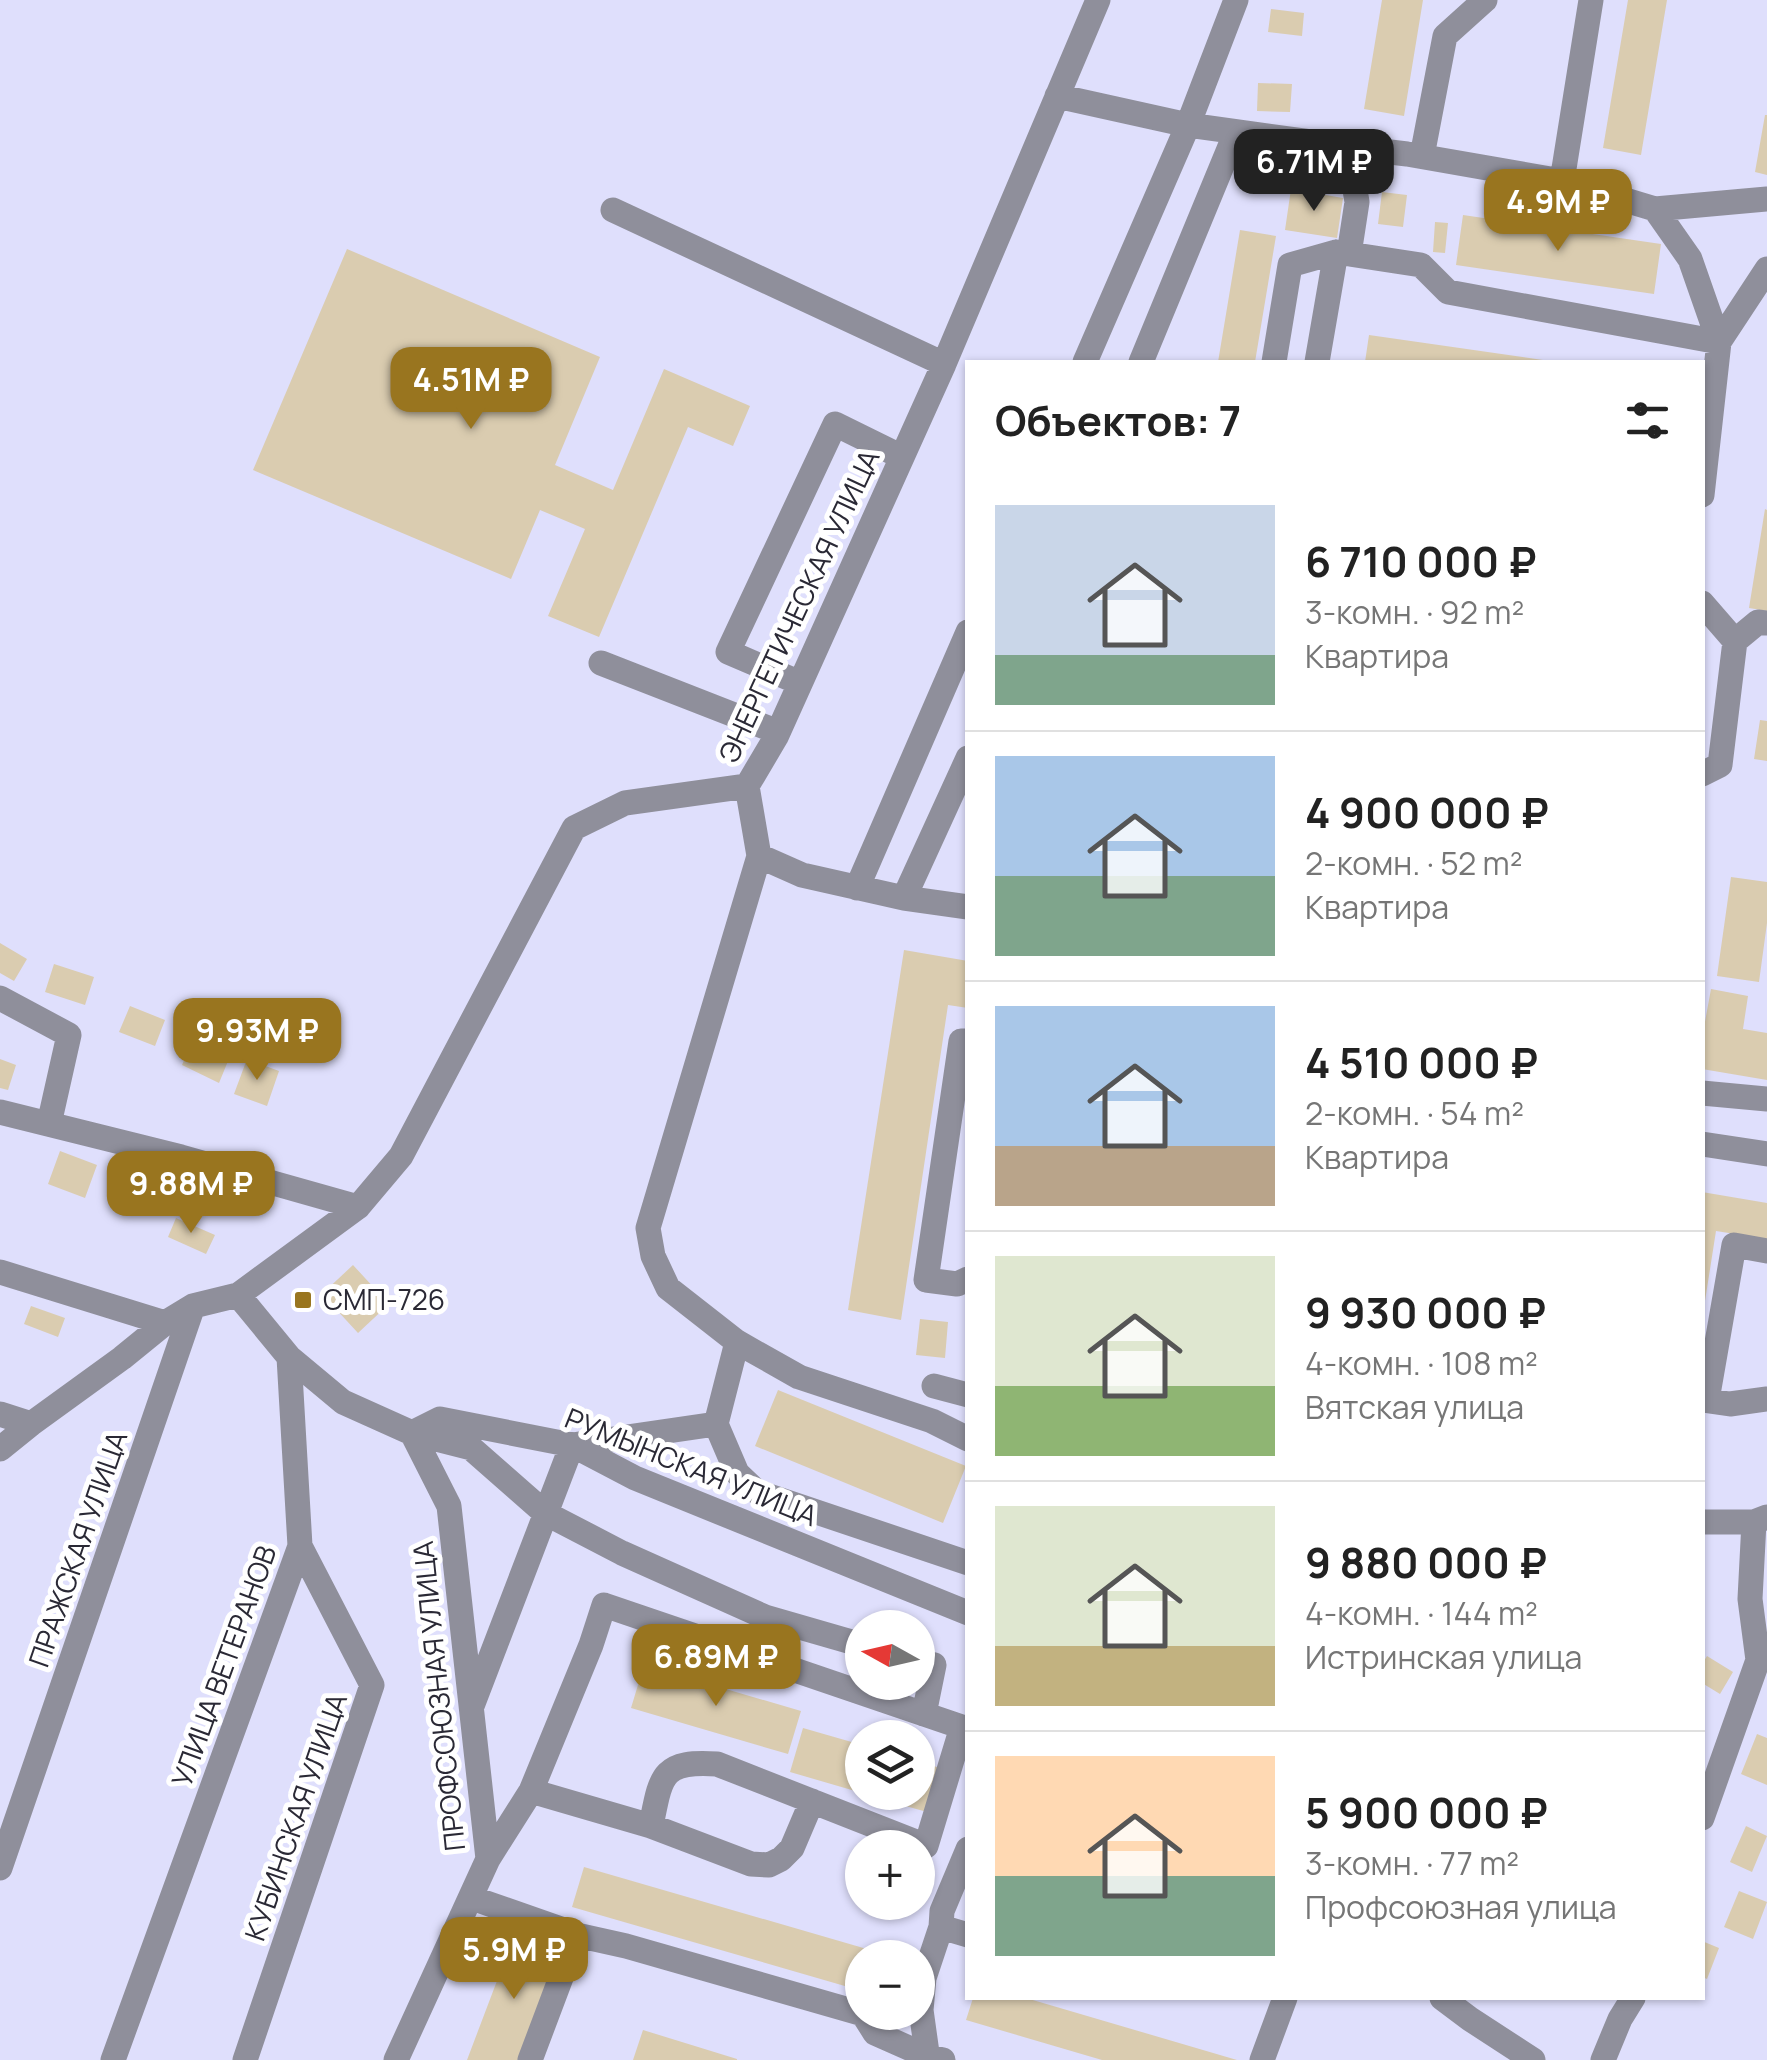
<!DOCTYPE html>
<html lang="ru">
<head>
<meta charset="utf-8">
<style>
  :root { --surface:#fff; --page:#f2f2f2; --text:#222; --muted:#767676; --line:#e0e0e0; --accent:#99751f }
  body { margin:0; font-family:Manrope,sans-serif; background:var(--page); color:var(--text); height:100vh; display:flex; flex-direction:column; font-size:38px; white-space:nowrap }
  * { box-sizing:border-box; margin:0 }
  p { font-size:32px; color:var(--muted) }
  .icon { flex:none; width:55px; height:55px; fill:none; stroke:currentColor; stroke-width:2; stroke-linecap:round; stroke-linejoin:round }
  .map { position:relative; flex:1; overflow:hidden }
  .side { position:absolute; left:965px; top:360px; width:740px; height:1640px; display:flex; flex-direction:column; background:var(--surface); border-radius:0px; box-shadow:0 2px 8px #0004 }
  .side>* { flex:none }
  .needle { width:65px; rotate:278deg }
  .fabs { position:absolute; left:845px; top:1610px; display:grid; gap:20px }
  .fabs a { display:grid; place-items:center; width:90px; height:90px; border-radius:50%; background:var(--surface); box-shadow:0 2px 8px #0004; font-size:50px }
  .price { position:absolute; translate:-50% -85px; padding:0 22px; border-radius:20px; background:var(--accent); color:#fff; font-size:32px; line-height:65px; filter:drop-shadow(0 2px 5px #0008) }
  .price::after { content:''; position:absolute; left:50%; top:60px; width:30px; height:22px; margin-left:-15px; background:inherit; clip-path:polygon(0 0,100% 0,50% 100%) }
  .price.selected { background:#222; color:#fff }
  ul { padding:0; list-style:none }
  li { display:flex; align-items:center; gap:30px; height:250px; padding:0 30px }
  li+li { border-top:2px solid var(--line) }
  li span { display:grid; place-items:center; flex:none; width:280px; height:200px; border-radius:0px; color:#555 }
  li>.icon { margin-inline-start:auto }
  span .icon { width:120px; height:120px; fill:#fffc; stroke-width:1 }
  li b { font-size:42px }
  h2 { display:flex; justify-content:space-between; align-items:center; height:120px; padding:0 30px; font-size:42px }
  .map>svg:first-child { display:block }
  .building { fill:#daccb0 }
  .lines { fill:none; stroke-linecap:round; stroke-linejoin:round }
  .minor { stroke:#8f8f9b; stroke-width:25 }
  .poi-dot { fill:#99751f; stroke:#fff; stroke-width:4 }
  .labels { text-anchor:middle; stroke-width:10; stroke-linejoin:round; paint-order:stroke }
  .street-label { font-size:28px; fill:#2a2935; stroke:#fff }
  .poi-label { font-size:28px; fill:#2a2935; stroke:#fff; text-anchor:start }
</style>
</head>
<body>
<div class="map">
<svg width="1767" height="2060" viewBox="0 0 1767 2060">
  <rect width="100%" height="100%" fill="#dfdffc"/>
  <path class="building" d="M1382,0H1423L1404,116L1364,109Z
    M1628,0H1667L1641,155L1603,148Z
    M1271,9L1304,13L1302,36L1268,32Z
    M1258,83L1292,84L1290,112L1257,111Z
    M1765,115H1767V175L1755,172Z
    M1291,189L1343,198L1337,238L1285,230Z
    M1382,192L1407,195L1403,227L1378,224Z
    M1463,215L1661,244L1654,294L1456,265Z
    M1435,222L1448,223L1445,253L1433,252Z
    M1240,230L1276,236L1255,362H1218Z
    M347,249L600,357L555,465L613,490L664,369L750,406L733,446L688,427L599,637L548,616L585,529L540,510L511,579L253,470Z
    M1369,335L1543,360V362H1365Z
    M1765,509L1767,510V611L1749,608Z
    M1760,720L1767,721V761L1754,759Z
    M1731,877L1767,882V923L1759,982L1717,976Z
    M0,943L27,959L14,981L0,973Z
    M904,950L968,961V1008L948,1005L901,1320L848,1310Z
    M54,964L94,977L85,1005L45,992Z
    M1711,989L1748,996L1743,1029L1767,1033V1080L1702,1069V1038Z
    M130,1006L165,1020L155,1046L119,1032Z
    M198,1028L235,1044L219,1083L182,1065Z
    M0,1059L16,1065L8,1090L0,1088Z
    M247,1059L279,1071L267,1106L234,1094Z
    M60,1151L97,1165L85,1198L48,1184Z
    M1702,1192L1767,1203V1239L1716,1231L1705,1301H1702Z
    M176,1218L215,1235L206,1254L168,1237Z
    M353,1265L389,1304L358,1333L322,1294Z
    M31,1306L65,1318L58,1337L24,1324Z
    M920,1319L948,1322L945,1358L916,1355Z
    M778,1390L966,1466L943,1523L755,1446Z
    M1707,1656L1733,1672L1720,1694L1702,1683V1664Z
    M644,1665L801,1711L788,1754L631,1708Z
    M803,1728L862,1745V1793L790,1772Z
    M1757,1734L1767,1738V1785L1741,1774Z
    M918,1761L940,1768L927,1812L863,1794L918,1792Z
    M1746,1826L1767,1836L1752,1872L1730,1862Z
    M584,1867L884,1954L883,1958H862V1991L572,1907Z
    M1739,1891L1767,1902L1753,1939L1724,1927Z
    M514,1936L559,1953L519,2060H467Z
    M1702,1941L1719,1948L1707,1979L1702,1977Z
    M973,1998H1026L1237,2060H1102L966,2020Z
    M643,2030L737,2059V2060H633Z"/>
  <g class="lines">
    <path class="minor" d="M1057,96L1188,125L1236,0
      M1348,147L1407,154L1562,181L1655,209L1690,259L1719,342L1702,495
      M1422,156L1445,36L1485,0
      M1562,181L1591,0
      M1655,209L1767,199
      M613,210L944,364
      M1349,254L1421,265L1448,292L1719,342L1767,269
      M1085,362L1188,125L1348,147L1357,202L1349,254L1336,252L1290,265L1274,362
      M1141,362L1236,132
      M1317,362L1336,252
      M1702,603L1735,641
      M601,663L778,732
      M800,683L728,652L835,424L902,457
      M1702,774L1720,765L1735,641L1758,622L1767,623
      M747,786L759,856L802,875L904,898L968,907
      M759,856L648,1228L653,1256L668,1288L737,1342L799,1377L932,1421L968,1439
      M857,888L968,632
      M904,898L968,758
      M0,998L69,1035L49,1124
      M968,1041H961L926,1280L957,1284L968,1279
      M1702,1093L1767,1099
      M0,1112L181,1157L358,1207
      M1702,1144L1767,1154
      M0,1272L165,1323
      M737,1342L716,1424L737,1473L757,1492L968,1563
      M289,1357L343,1402L412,1433L440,1419L572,1445L635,1478L968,1613
      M934,1386L968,1395
      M1702,1400L1730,1404L1767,1399
      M1707,1400L1734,1245L1767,1251
      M0,1414L31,1424
      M412,1433L471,1448L545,1513L622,1553L765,1617L862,1645
      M0,1449L31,1424L122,1358L165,1323L193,1306L238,1295L358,1207L401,1156L574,828L625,803L747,786L776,737L944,364L1098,0
      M1702,1522H1754L1767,1517
      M918,1661L934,1665L924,1714
      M472,1706L572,1445L716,1424
      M531,1791L591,1645L604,1605L962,1727L926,1846L717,1764C661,1760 661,1776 651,1826L751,1864L769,1865L781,1859L792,1848L812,1801
      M1702,1818L1758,1660L1750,1599L1754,1522
      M488,1859L531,1791L651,1826
      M0,1868L193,1306
      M472,1898L581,1936
      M941,1927L968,1935
      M1442,1998L1470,2019L1533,2060
      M113,2060L300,1546L289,1357L238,1295
      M245,2060L372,1685L300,1546
      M396,2060L488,1859L449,1506L412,1433
      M530,2060L562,1975L581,1936L626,1946L863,2014L875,2033L929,2057L943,2060
      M928,2060L921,2010L924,1978L941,1927L942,1911L968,1849
      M1262,2060L1285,1998
      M1603,2060L1620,2019L1633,1998"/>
  </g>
  <rect class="poi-dot" x="293" y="1290" width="20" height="20" rx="5"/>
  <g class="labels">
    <g class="street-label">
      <text transform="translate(799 606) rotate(-65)" y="10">ЭНЕРГЕТИЧЕСКАЯ УЛИЦА</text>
      <text transform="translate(691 1467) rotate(22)" y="10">РУМЫНСКАЯ УЛИЦА</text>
      <text transform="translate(78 1549) rotate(-71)" y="10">ПРАЖСКАЯ УЛИЦА</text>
      <text transform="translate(224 1666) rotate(-70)" y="10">УЛИЦА ВЕТЕРАНОВ</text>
      <text transform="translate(439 1696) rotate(-96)" y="10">ПРОФСОЮЗНАЯ УЛИЦА</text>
      <text transform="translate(296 1817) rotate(-71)" y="10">КУБИНСКАЯ УЛИЦА</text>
    </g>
    <g class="poi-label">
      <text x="323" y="1310">СМП-726</text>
    </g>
  </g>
</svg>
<div class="fabs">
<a><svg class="needle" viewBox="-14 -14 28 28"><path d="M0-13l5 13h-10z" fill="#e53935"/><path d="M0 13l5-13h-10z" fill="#767676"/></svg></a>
<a><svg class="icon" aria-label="layers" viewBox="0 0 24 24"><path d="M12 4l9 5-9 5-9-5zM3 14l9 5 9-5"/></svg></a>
<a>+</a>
<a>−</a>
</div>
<b class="price selected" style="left:1314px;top:214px">6.71M ₽</b>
<b class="price" style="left:1558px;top:254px">4.9M ₽</b>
<b class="price" style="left:471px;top:432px">4.51M ₽</b>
<b class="price" style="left:257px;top:1083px">9.93M ₽</b>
<b class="price" style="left:191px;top:1236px">9.88M ₽</b>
<b class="price" style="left:716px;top:1709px">6.89M ₽</b>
<b class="price" style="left:514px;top:2002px">5.9M ₽</b>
<section class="side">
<h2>Объектов: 7<svg class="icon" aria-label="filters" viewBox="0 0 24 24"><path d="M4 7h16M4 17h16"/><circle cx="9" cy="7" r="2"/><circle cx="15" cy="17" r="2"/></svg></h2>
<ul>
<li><span style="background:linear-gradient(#c9d6e8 75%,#7fa58c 0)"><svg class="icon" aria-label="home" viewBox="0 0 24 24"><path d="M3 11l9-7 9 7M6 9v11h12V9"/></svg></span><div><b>6 710 000 ₽</b><p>3-комн. · 92 m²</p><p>Квартира</p></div></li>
<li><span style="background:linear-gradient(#a9c7e8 60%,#7fa58c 0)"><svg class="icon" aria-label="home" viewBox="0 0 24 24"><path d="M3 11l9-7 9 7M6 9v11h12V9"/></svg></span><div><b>4 900 000 ₽</b><p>2-комн. · 52 m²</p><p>Квартира</p></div></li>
<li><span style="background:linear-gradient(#a9c7e8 70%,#b9a48a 0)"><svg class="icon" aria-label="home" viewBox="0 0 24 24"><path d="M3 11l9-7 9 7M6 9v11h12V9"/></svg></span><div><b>4 510 000 ₽</b><p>2-комн. · 54 m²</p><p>Квартира</p></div></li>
<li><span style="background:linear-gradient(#dfe7d0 65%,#8fb573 0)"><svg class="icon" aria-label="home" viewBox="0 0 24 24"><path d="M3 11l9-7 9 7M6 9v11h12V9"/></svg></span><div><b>9 930 000 ₽</b><p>4-комн. · 108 m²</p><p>Вятская улица</p></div></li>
<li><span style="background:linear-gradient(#dfe7d0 70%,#c2b280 0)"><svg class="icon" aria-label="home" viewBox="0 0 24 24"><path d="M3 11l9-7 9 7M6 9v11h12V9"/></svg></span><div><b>9 880 000 ₽</b><p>4-комн. · 144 m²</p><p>Истринская улица</p></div></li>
<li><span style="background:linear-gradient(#ffd9b3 60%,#7fa58c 0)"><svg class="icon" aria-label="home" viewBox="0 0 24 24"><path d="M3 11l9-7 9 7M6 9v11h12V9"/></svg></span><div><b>5 900 000 ₽</b><p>3-комн. · 77 m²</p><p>Профсоюзная улица</p></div></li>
</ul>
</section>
</div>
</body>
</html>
